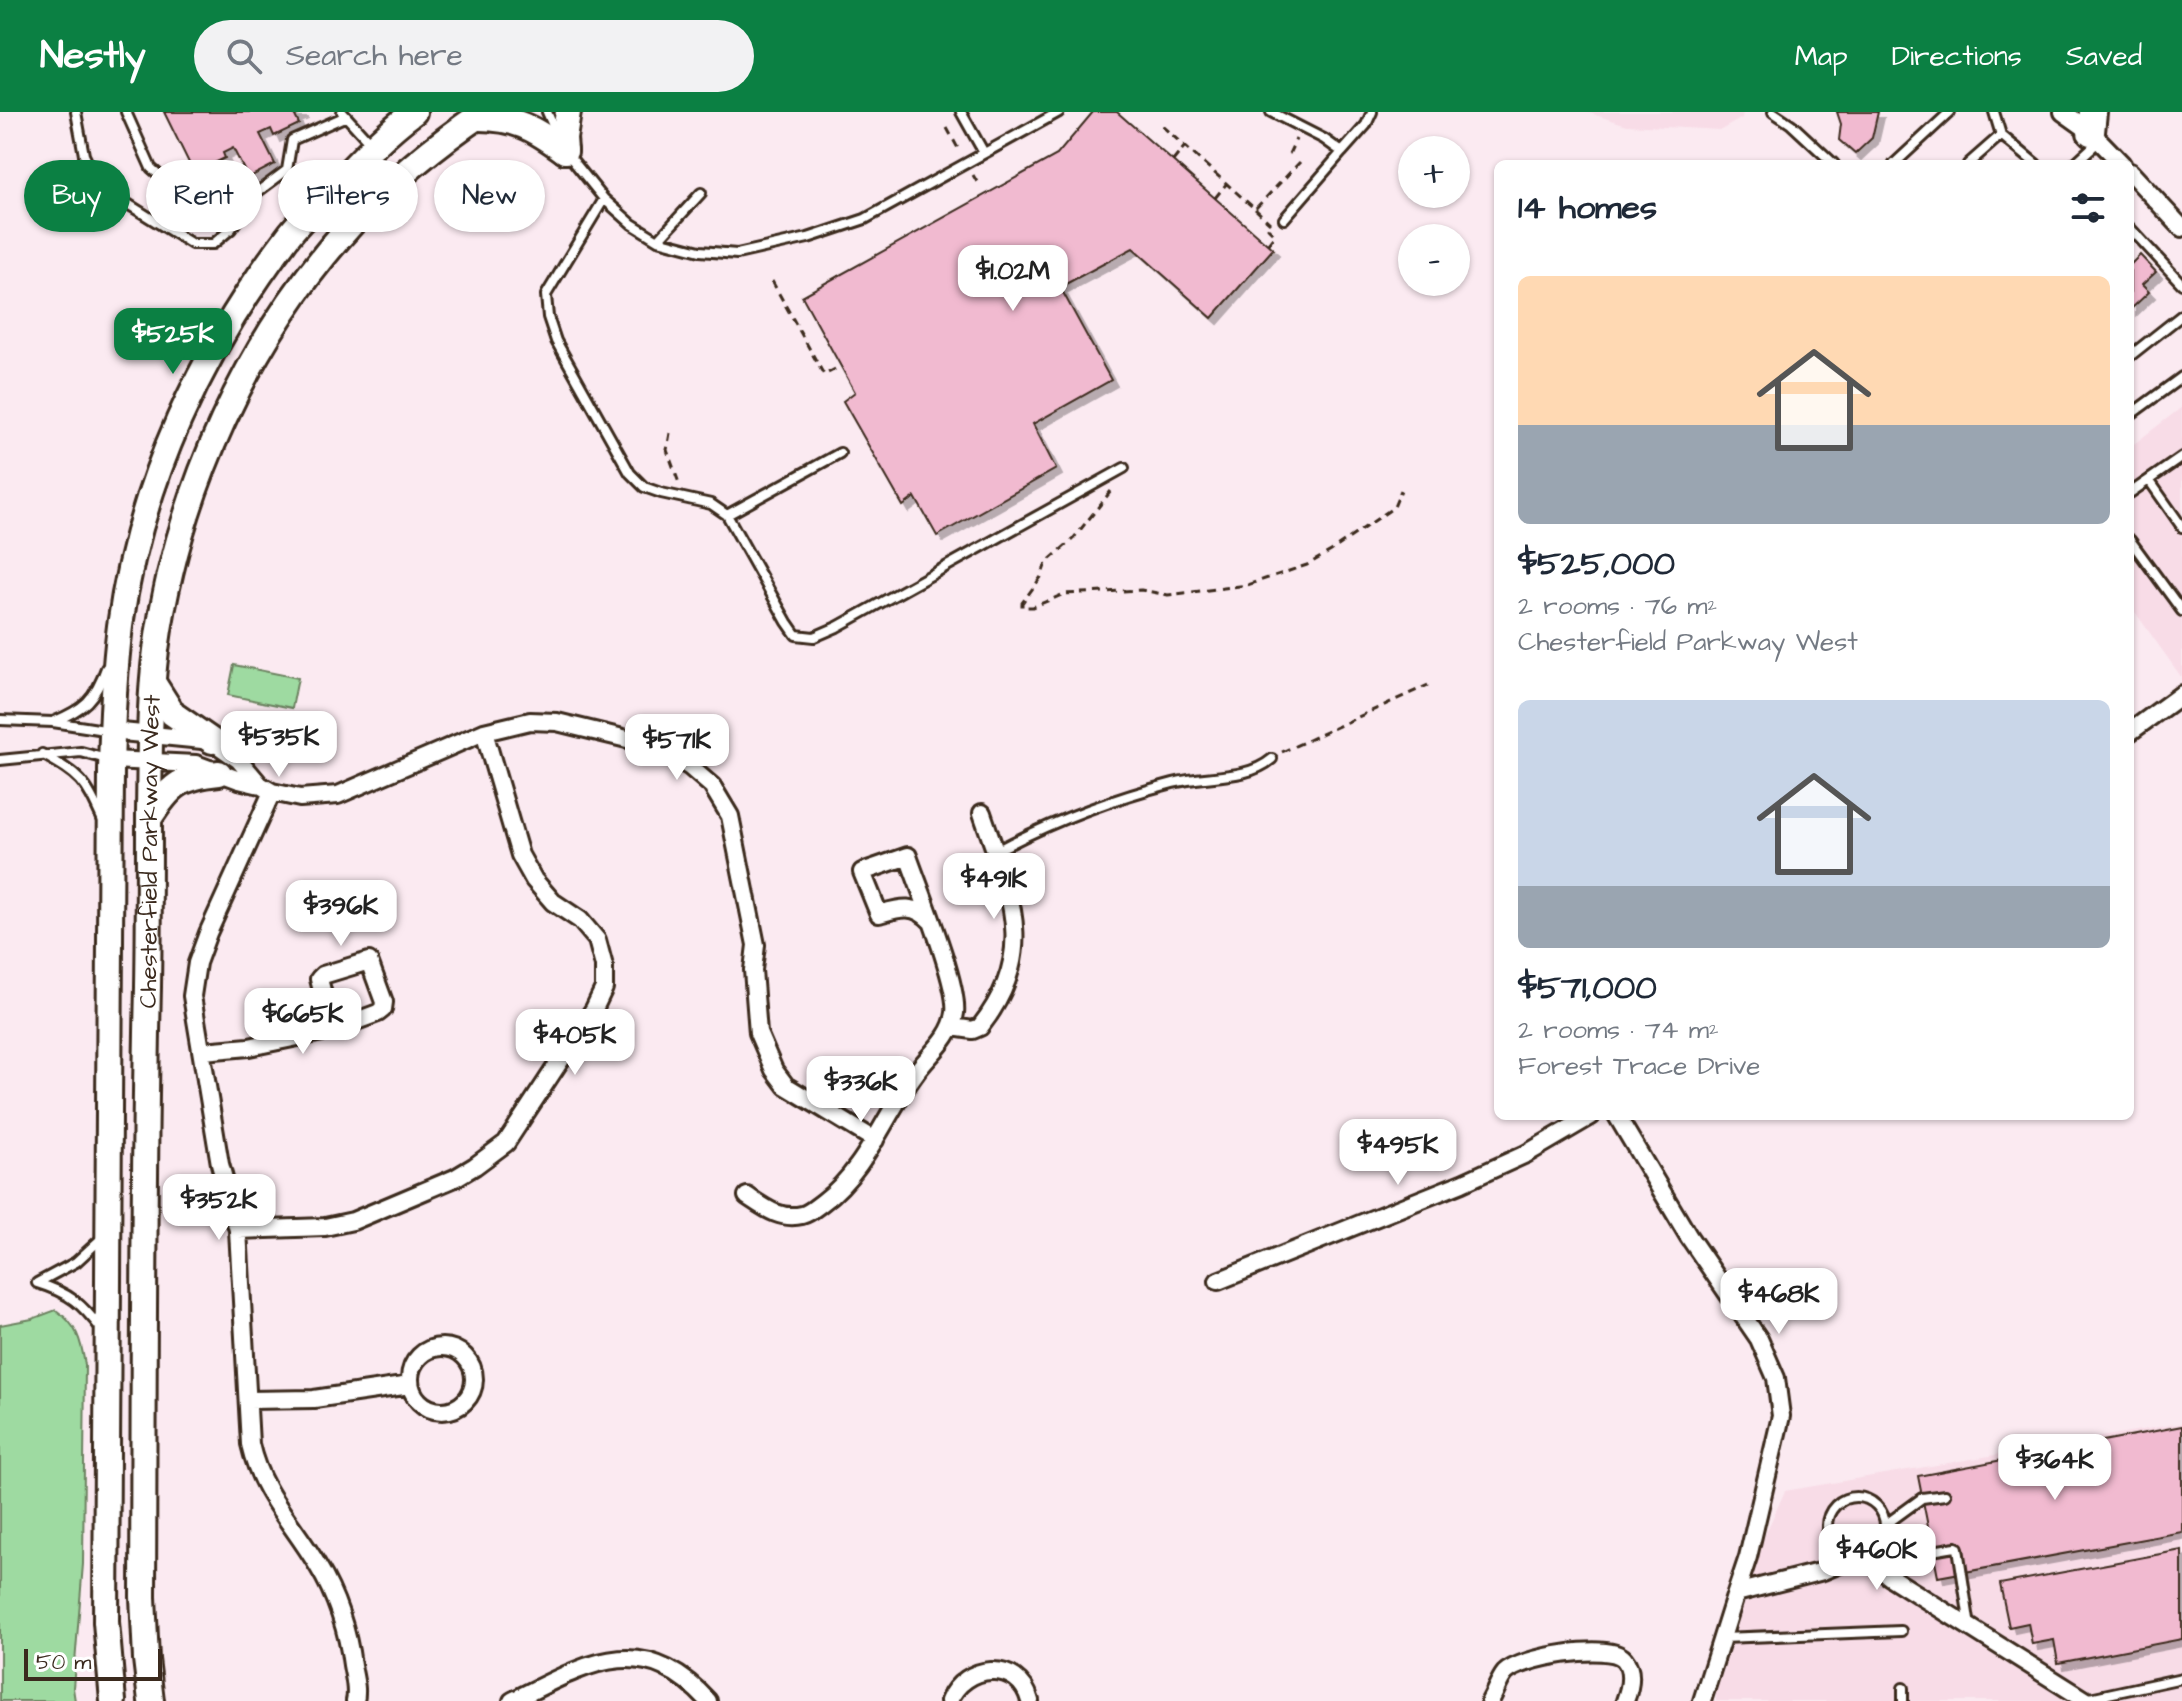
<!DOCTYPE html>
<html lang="en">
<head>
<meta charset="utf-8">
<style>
  :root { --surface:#fff; --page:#f2f2f3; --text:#1f2937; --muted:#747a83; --accent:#0b8043 }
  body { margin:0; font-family:"Architects Daughter",sans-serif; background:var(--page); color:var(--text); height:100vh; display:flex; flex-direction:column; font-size:30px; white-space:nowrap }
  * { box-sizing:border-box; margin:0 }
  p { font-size:26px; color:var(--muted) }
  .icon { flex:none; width:44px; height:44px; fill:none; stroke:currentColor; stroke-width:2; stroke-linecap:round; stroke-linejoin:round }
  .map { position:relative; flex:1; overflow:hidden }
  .side { position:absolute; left:1494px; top:48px; width:640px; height:960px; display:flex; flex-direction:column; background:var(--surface); border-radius:12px; box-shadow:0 2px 6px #0004 }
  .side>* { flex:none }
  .guide { position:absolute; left:24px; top:48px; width:760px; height:72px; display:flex; gap:16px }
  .controls { position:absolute; left:1398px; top:24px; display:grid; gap:16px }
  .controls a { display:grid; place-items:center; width:72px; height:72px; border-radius:50%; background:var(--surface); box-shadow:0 2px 6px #0004; font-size:40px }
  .scale { position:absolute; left:24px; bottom:20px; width:138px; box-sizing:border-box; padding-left:8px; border:4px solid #3b2a1e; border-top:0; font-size:22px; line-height:28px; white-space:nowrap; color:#3b2a1e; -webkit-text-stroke:6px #fff; paint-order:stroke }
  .price { position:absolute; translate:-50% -68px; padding:0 18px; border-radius:16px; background:#fff; color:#222; font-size:26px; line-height:52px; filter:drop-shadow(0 2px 4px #0008) }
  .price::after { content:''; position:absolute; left:50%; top:48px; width:24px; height:18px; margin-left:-12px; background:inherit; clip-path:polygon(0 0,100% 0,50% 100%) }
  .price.on { background:var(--accent); color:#fff }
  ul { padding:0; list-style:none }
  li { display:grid; align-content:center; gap:16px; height:424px; padding:0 24px }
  li span { display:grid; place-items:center; height:248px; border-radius:12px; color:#555 }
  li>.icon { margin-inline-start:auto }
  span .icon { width:144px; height:144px; fill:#fffc; stroke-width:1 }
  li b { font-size:34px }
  h2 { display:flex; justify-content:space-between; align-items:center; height:96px; padding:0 24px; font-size:34px }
  .tag { padding:0 28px; border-radius:36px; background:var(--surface); box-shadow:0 2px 6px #0004; font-size:28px; line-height:72px }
  .tag.on { background:var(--accent); color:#fff }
  header { display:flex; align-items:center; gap:48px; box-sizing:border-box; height:112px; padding:0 40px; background:var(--accent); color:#fff }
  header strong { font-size:38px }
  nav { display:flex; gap:44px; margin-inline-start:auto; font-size:28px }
  .search { width:560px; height:72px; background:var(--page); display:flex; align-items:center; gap:20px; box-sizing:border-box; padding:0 28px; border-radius:44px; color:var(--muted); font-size:30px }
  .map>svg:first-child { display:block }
  .built { fill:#f8dce7 }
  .green { fill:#9edaa1; stroke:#6c8260; stroke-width:2 }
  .building { fill:#f1bad0; stroke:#3b2a1e; stroke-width:2; filter:url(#shadow) }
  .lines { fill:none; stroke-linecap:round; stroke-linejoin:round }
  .lane-casing { stroke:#3b2a1e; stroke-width:14 }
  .street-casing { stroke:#3b2a1e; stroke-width:22 }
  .secondary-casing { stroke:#3b2a1e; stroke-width:30 }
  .primary-casing { stroke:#3b2a1e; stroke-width:32 }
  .path { stroke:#3b2a1e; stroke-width:3; stroke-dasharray:8 6; stroke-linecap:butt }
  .lane { stroke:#fff; stroke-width:8 }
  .street { stroke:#fff; stroke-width:16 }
  .secondary { stroke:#fff; stroke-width:24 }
  .primary { stroke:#fff; stroke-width:26 }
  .labels { text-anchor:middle; stroke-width:6; stroke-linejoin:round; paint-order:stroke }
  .street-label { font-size:24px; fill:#3b2a1e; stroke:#fff }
</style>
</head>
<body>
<header>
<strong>Nestly</strong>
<div class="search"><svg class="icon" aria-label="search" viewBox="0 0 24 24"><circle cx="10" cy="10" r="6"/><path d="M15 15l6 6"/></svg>Search here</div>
<nav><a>Map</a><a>Directions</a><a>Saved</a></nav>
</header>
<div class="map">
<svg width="2182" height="1589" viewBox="0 0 2182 1589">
  <defs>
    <filter id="shadow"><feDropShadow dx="6" dy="6" stdDeviation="0" flood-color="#0004"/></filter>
  </defs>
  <rect width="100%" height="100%" fill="#fbeaf1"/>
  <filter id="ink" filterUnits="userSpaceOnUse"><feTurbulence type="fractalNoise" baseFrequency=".0125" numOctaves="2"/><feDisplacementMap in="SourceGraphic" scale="16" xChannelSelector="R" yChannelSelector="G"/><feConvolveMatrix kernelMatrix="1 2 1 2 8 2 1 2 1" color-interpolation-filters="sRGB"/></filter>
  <g filter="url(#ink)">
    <path class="built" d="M1586,0H1743L1742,6L1721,18L1627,13Z
      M2182,295V566L2130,493V335Z
      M2182,1311V1589H1716V1573L1733,1493L1785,1379Z"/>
    <path class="green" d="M234,553L298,566L292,596L228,583Z
      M56,1198C77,1213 81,1228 85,1253L83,1452L73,1576L75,1589H0V1213L32,1207Z"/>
    <path class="building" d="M164,0H302V1L295,4L299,12L274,24L271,17L260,22L275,52L248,66L233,36L223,41L225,46L200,58L198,54L192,57Z
      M1093,0H1117L1273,137L1212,206L1133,136L1060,175L1111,268L1033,312L1056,357L937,424L915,385L903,394L843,289L855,280L802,184L1057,43Z
      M1837,0H1878L1872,26L1855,42L1839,28L1841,12Z
      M2140,143L2156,160L2142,173L2149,180L2130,198V153Z
      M2182,1314V1420L1938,1465L1918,1364Z
      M2182,1438V1527L2058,1551L2054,1528L2032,1532L2028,1511L2009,1515L2000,1472Z"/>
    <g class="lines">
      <g class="lane-casing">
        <path id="lane" d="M76,0L84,43L99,74L192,132H213L231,117L256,81
          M126,0L151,56L179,80L256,81L287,58L292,28L344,5
          M342,0L373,34
          M547,0L558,25
          M961,0L984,41
          M1271,0L1324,27L1342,40L1366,13L1372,0
          M1773,0L1791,12L1834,52
          M1994,0L2001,23L2036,52
          M566,40L604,87L632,112L658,128L700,139L737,142L808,126L865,107L1059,0
          M1894,52L1950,0
          M1968,52L2001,23
          M2074,52L2099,29
          M604,87L546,183L548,205L556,229L630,361L644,375L661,381L711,392L727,403L840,341
          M1284,107L1342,40
          M2130,116L2182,172
          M658,128L701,81
          M2130,244L2182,203
          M2130,303L2182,265
          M2149,368L2182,415
          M2130,381L2182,345
          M727,403L787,510L796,523L814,525L837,515L1124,356
          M2130,428L2182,499
          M0,608L53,610L111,619
          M53,610C84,597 95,588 106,556
          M42,642C81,664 85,668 103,709
          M0,648L81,640L110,648
          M996,739C1053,709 1111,687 1173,671C1205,662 1246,669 1272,647
          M102,1126L76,1150L37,1171C70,1181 82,1192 102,1218
          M1827 1414a29 29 0 1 1 58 0a29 29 0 1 1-58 0Z
          M1885,1413L1922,1386L1945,1383
          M1958,1436L1970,1515
          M1890,1465C1911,1440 1926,1440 1956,1435
          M1722,1526L1901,1519
          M2085,1587L2182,1566
          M1903,1589V1576"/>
      </g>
      <g class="street-casing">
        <path id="street" d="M2063,0L2091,20L2122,52
          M2130,60L2182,116
          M2130,620L2182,582
          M111,648L196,652L239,668L260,673L239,648L212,629L112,619
          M260,673L272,680L300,686L338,683L484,620L530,609L557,610L656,634L690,655L712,674L730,704L756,833L753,858L758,921L774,958L786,974L875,1028
          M272,680L208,821L197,851L192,884L220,1052L238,1118L250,1332C261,1382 293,1411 318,1454C336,1483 348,1520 352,1553C354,1565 358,1577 355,1589
          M952,915L973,918L980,915C1040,839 1009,781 982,701
          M203,939L249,935L332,918L378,901L383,897L384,890L369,849L323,863L319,867L332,918
          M1617,1004L1689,1125L1759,1227L1776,1266L1781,1304L1748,1445L1736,1481
          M747,1084C765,1096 780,1108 802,1103C810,1101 816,1095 823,1090C866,1058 884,1004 915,962C928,943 952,926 955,901C959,873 919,776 908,744L862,760L879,802C900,796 914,791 931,809
          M238,1118L325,1115L353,1109L455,1066L475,1054L506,1031L594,897L604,876V854L597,828L580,808L553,790L534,768L520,743L484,620
          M1218,1169L1462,1071L1526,1042L1591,1004
          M410 1267a32 32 0 1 1 64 0a32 32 0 1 1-64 0Z
          M249,1288L314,1287L410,1273
          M512,1589C585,1553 642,1516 708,1589
          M949,1589C964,1552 1019,1546 1030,1589
          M1490,1589C1495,1581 1499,1568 1505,1561C1521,1545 1609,1530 1624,1547C1634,1559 1630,1576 1625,1589
          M1702,1589L1736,1481L1823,1459L1861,1443L1890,1465L2087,1589"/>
      </g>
      <g class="secondary-casing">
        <g id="secondary">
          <path d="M475,6C515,5 534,16 565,39"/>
          <path d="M565,39L564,26L568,0"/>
          <path d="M154,572L173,602L212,629"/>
          <path d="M149,707C170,674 179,665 219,661"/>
          <path d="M113,1589L106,1510L111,659C112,611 114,562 120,514C139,371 202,237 289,123C302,106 320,90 335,74C360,48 384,22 414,0"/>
          <path id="s1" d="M151,1589L146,1547L143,1485C144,1282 143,1078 148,875C149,816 149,757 149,699C150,645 149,591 156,538C177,382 248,224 355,108C394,67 438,31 484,0"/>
        </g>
      </g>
      <g class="primary-casing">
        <path id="primary" d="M2091,20L2093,0"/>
      </g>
      <path class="path" d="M1162,14L1255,97L1300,50
        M947,16L960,40
        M1289,42L1296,27
        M1173,49L1185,34
        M973,63L980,75
        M1215,86L1227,71
        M1255,97L1270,111
        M1268,132L1275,123L1268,116L1271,111
        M772,169L824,263L841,254
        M670,321L667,338L679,371
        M1111,379L1073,427L1046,451L1041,465L1022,491V495H1033L1064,482L1141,478L1168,483L1247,473L1307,453L1331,439L1394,395L1401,378
        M1282,640L1428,573"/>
      <use href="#lane" class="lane"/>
      <use href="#street" class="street"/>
      <use href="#secondary" class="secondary"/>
      <use href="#primary" class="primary"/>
    </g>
  </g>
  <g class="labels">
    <g class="street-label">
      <text dy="8" stroke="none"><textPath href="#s1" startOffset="850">Chesterfield Parkway West</textPath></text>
    </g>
  </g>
</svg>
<div class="controls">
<a>+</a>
<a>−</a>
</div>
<div class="scale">50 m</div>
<b class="price" style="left:1013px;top:201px">$1.02M</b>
<b class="price on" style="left:173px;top:264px">$525K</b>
<b class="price" style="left:279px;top:667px">$535K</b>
<b class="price" style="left:677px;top:670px">$571K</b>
<b class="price" style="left:994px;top:809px">$491K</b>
<b class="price" style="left:341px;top:836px">$396K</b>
<b class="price" style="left:303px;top:944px">$665K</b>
<b class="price" style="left:575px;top:965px">$405K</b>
<b class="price" style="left:861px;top:1012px">$336K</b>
<b class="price" style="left:1398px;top:1075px">$495K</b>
<b class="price" style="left:219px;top:1130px">$352K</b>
<b class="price" style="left:1779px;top:1224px">$468K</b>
<b class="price" style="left:2055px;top:1390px">$364K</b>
<b class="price" style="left:1877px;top:1480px">$460K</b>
<div class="guide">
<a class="tag on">Buy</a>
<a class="tag">Rent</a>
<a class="tag">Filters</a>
<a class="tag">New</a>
</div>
<section class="side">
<h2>14 homes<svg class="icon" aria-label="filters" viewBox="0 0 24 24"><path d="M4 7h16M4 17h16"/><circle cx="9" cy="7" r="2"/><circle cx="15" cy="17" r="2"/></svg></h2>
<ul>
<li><span style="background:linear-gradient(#ffd9b3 60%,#9aa5b1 0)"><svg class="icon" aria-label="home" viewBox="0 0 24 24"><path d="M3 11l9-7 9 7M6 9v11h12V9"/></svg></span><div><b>$525,000</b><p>2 rooms · 76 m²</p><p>Chesterfield Parkway West</p></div></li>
<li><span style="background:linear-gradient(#c9d6e8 75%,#9aa5b1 0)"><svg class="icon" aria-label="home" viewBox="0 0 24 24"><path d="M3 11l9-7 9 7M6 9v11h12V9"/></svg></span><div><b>$571,000</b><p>2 rooms · 74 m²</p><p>Forest Trace Drive</p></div></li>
</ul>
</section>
</div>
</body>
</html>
